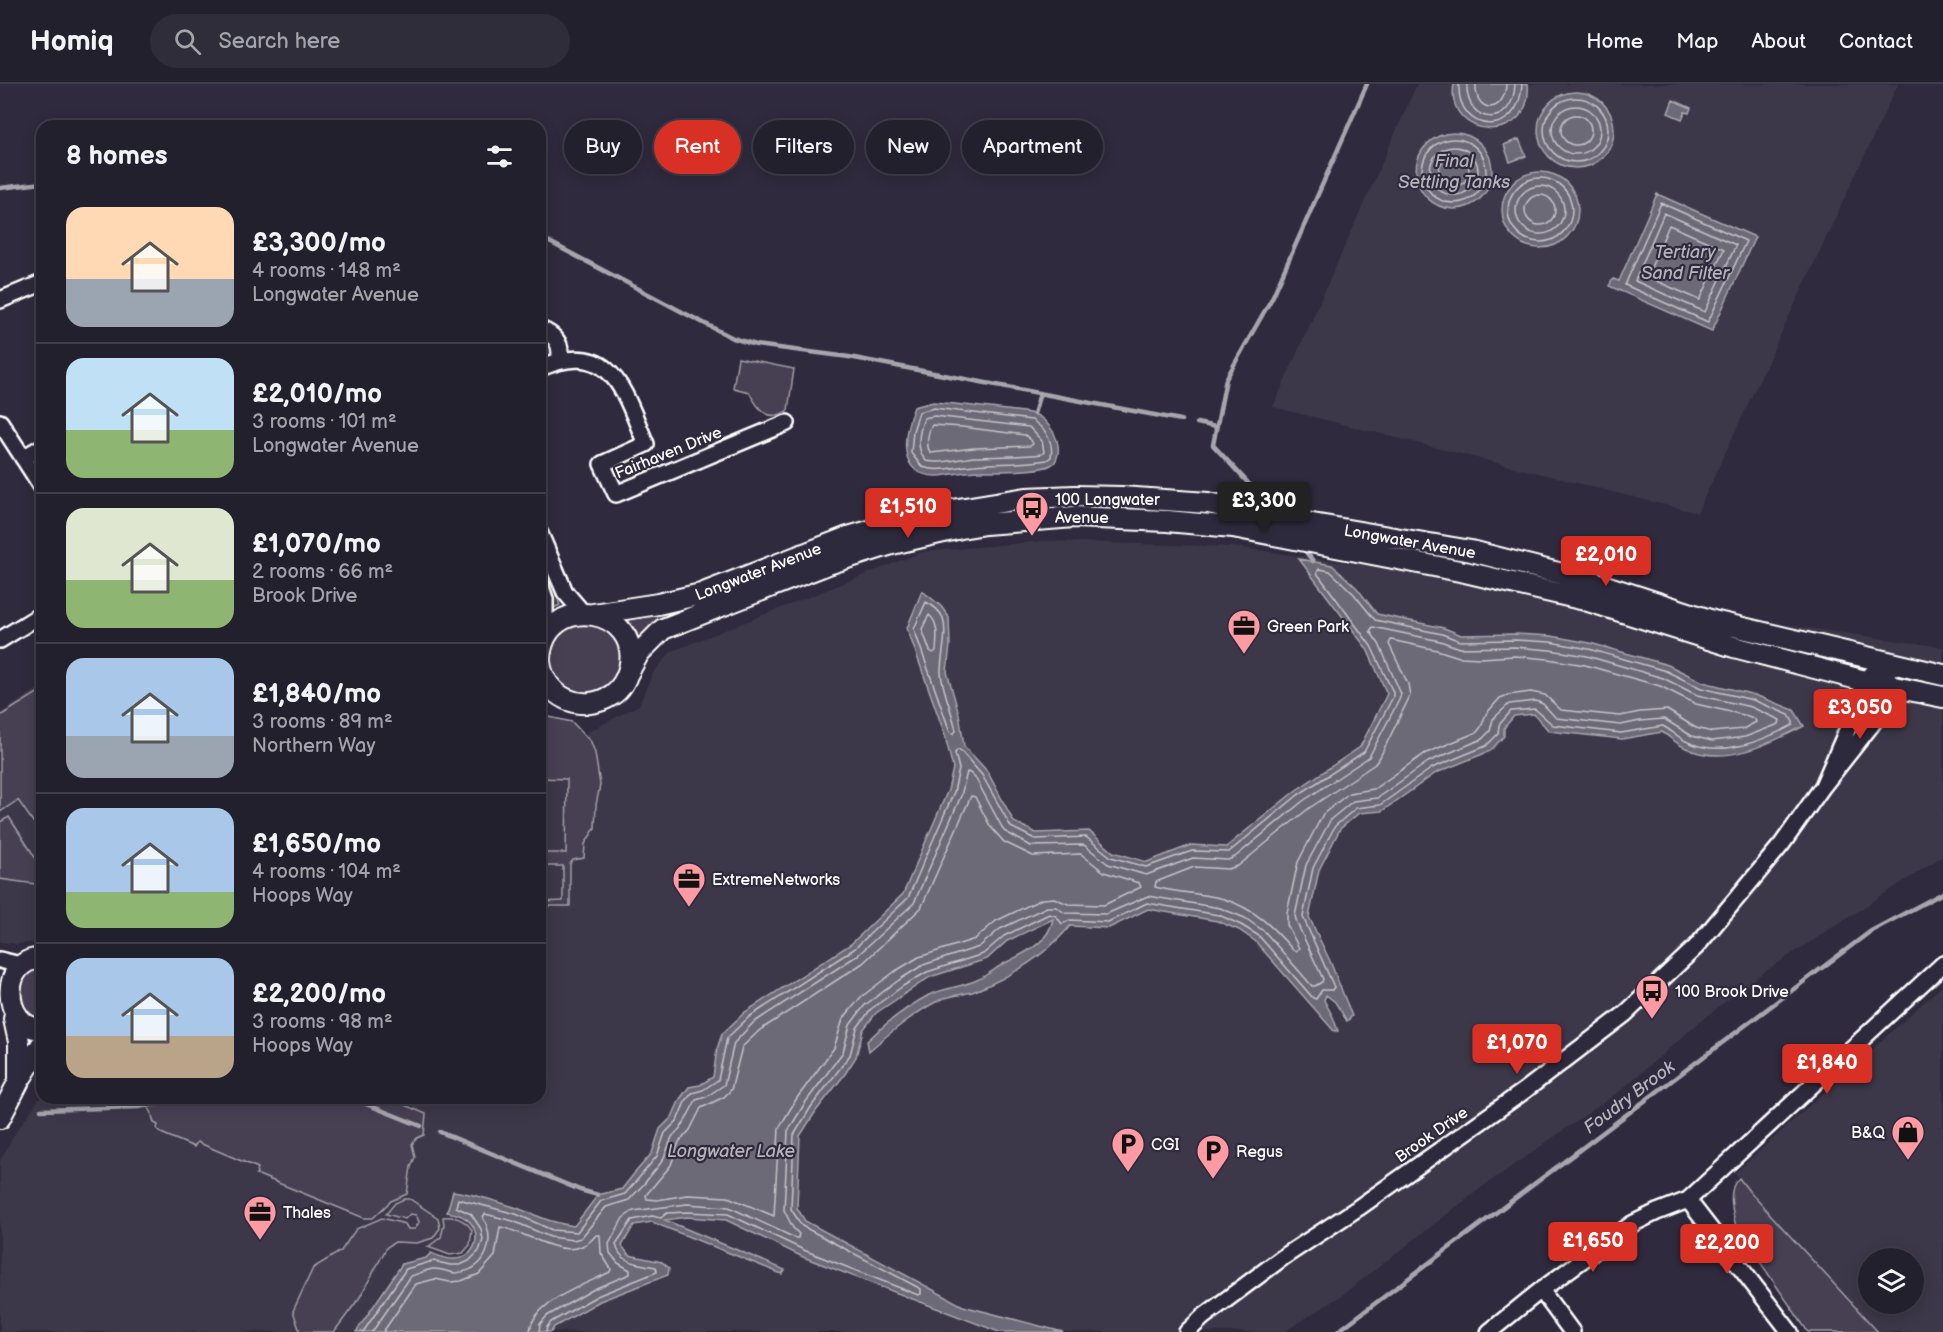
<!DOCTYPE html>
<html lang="en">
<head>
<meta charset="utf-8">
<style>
  :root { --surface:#23202e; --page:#2f2d3a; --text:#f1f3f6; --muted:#a3a3aa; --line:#403e4a; --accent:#d93025 }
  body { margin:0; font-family:"Balsamiq Sans",sans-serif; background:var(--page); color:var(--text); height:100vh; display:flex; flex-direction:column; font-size:22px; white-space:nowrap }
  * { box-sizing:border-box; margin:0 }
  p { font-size:20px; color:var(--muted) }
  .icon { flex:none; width:33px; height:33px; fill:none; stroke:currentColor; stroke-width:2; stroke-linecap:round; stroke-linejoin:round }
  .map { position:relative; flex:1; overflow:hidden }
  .details { position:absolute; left:36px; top:36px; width:510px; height:984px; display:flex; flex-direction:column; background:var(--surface); border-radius:18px; box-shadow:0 3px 15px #0003,0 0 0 2px var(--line) }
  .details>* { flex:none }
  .guide { position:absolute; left:564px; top:36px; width:570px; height:54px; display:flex; gap:12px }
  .controls { position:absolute; left:1858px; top:1164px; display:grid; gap:12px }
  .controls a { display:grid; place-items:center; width:66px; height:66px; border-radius:50%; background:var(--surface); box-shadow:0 3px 15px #0003,0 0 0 2px var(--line); font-size:30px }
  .price { position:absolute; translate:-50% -51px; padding:0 14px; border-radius:6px; background:var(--accent); color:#fff; font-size:20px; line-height:39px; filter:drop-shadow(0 2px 3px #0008) }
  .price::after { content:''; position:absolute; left:50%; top:36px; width:18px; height:14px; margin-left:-9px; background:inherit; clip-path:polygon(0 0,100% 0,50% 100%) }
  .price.selected { background:#222; color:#fff }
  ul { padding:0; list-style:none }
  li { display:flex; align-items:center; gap:18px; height:150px; padding:0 30px }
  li+li { border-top:2px solid var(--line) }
  li span { display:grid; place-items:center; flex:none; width:168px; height:120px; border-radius:18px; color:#555 }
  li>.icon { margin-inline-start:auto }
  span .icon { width:72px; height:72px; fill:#fffc; stroke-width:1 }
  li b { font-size:26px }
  h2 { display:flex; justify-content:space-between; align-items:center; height:72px; padding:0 30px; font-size:26px }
  .chip { padding:0 21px; border-radius:27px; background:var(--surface); box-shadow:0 3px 15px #0003,0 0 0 2px var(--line); font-size:21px; line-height:54px }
  .chip.selected { background:var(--accent); color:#fff }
  header { display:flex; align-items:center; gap:36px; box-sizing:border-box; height:84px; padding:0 30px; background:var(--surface); border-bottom:2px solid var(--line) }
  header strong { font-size:28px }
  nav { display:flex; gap:33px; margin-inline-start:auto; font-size:21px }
  .search { width:420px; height:54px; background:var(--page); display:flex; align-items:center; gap:15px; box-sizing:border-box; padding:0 21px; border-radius:33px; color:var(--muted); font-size:22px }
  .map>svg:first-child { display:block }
  .built { fill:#3c3749; fill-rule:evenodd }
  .green { fill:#464152; stroke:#a2a0a8; stroke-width:1.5 }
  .water { fill:#6d6a77; stroke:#a7a6ad; stroke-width:1.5 }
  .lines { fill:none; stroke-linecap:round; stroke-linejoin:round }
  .shore { stroke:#c5c3c9; stroke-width:1.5 }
  .stream { stroke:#a7a6ad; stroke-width:4.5 }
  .minor-casing { stroke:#fff; stroke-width:20 }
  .tertiary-casing { stroke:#fff; stroke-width:24 }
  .minor { stroke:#2f2a3d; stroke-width:15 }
  .tertiary { stroke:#2f2a3d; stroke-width:20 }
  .labels { text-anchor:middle; stroke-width:4.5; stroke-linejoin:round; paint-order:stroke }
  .street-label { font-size:16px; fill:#fff; stroke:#2f2a3d }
  .poi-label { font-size:16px; fill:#fff; stroke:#2f2a3d; text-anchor:start }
  .water-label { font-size:18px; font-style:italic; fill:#b6b4bb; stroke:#2f2a3d }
</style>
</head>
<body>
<header>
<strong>Homiq</strong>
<div class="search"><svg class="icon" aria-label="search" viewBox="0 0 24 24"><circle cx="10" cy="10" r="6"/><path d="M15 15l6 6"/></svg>Search here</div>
<nav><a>Home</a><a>Map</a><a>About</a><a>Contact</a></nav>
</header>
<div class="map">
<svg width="1943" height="1248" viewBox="0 0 1943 1248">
  <rect width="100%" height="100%" fill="#2f2a3d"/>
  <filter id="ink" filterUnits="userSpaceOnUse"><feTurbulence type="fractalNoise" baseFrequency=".0167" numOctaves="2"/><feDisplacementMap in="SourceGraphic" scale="12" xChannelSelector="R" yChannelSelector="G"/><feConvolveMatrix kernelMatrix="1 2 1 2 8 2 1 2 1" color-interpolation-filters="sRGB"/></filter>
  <g filter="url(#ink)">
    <path class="built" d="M1417,0H1898L1697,429L1273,323Z
      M1044,457L1235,463L1943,563V772L1758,892L1701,937L1620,1007L1485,1101L1341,1212L1284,1248H0V1077L15,1049L42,1011V1014H540V647L575,655L639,621L653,589L672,567L922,468Z
      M42,602V858L17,860L0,858V629Z
      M1943,901V1248H1878L1749,1107L1735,1089ZM1869,1174H1914V1220H1869Z"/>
    <path class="green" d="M738,274L794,285L788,326C768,340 758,325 749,308L733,304Z
      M1067,416L1068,425L1022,428L671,531L658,539L639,559L637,549L626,533L887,446Z
      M540,470L560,521L549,526L540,488Z
      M549 575a36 36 0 1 1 72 0a36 36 0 1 1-72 0Z
      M42,606V751L18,716L0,728V632Z
      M540,631L572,638L591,658L595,669L600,701L596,721L595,744L585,760L584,774L573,776L570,780V822H540V818L563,817V782H540V769H566L567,695L540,694Z
      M9,733L42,784V801L0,795V738Z
      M42,880V936H37L15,922L21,887Z
      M139,1014H388L426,1030L424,1051L417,1054L412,1060L415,1073L411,1083L407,1110L391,1117L373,1134H364L256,1090L258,1084L197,1058L194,1063L161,1049L157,1045L158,1041L154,1039L151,1027Z
      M1739,1094L1749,1107L1878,1248H1808L1736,1143C1733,1129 1726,1105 1739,1094Z
      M404,1115H410L438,1134L440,1144L433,1154L417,1159L395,1158L387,1163L360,1213L334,1248H300L293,1227L313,1184L341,1167L356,1145L382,1134L405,1140L408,1145H415L419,1138L416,1131L410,1130L405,1135L386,1130L395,1119Z
      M443,1133C455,1132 465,1135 472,1146L470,1161L463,1169L450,1171L428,1163L441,1153L444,1141Z"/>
    <path class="water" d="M1454,0H1528C1534,62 1444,57 1454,0Z
      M1538 46a38 38 0 1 1 76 0a38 38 0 1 1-76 0Z
      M1673,16L1691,24L1689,29L1685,28L1682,35L1668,29Z
      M1416 87a38 38 0 1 1 76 0a38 38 0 1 1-76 0Z
      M1519,55L1526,72L1510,78L1504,61Z
      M1502 126a38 38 0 1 1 76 0a38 38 0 1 1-76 0Z
      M1657,110L1755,153L1712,247L1609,202L1613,195L1619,197Z
      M933,318C958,320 982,323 1006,326C1015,327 1025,327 1033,330C1045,333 1056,349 1058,361C1059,367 1058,378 1051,381C1039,388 994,387 979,387C965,387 951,391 938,392C896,393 903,350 914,323Z
      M1299,475L1332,481L1357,504L1377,530L1444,544L1461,551L1515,550L1551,552L1590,559L1668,581L1703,598L1755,611L1794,626L1804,642C1769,660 1724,683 1686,664C1677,660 1670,653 1662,648L1622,655L1549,647L1534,630L1514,632L1504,644V652L1490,667L1436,689L1382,727L1359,729L1340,745L1319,786L1309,833L1330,877L1352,932L1347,937L1335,918L1326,911L1324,916L1333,933L1338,947H1334L1255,857L1239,846L1217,837L1148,825L1109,844L1070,842C1046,871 1010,893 975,907C964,911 951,911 940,916C918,926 887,951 869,967L867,957C885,940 906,923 929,911C944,904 962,903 977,896C988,891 998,882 1009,877C1028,867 1048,859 1053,835L1007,857L987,875L930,893L876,929L863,946L856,973L845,990L816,1027L800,1052L797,1124L805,1137L963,1222L1063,1248H999L803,1173L726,1136L687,1133L665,1136L785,1186L782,1190L652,1138L634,1141L622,1162L629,1171L662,1178L669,1184L668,1191L600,1217L554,1243L551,1248H356L402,1180L426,1174L431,1169C438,1172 446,1176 454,1175C477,1175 484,1146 465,1134C460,1130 453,1129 447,1128L453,1107C475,1110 496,1117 517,1124C538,1132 551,1139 574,1142L598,1111L622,1105L633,1091L652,1069L660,1045L672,1033L680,1015L689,1003L700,1001L713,993L717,965L722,950L745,928L851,860L903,810L948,706L953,684L944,648L907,544L922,507L940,521L949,533L950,561L947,588L959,630L964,662L987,687L1014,738L1036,749L1089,747L1113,768L1147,778L1191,761L1226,763L1295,707L1360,663L1387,610L1367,565Z"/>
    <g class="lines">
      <path class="shore" d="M1459,0C1456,50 1520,56 1522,0
        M1467,0C1465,42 1514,45 1515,0
        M1476,0C1474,30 1505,31 1506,0
        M1544 46a32 32 0 1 1 64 0a32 32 0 1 1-64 0Z
        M1552 46a24 24 0 1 1 48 0a24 24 0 1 1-48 0Z
        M1561 46a15 15 0 1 1 30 0a15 15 0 1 1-30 0Z
        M1422 87a32 32 0 1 1 64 0a32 32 0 1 1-64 0Z
        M1430 87a24 24 0 1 1 48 0a24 24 0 1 1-48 0Z
        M1439 87a15 15 0 1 1 30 0a15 15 0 1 1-30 0Z
        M1508 126a32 32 0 1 1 64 0a32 32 0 1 1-64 0Z
        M1516 126a24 24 0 1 1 48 0a24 24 0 1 1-48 0Z
        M1525 126a15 15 0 1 1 30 0a15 15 0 1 1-30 0Z
        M1661,119L1746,157L1708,238L1625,201Z
        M1664,129L1736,161L1705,228L1635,197Z
        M1669,141L1724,165L1700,216L1647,193Z
        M934,324L1032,336C1045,345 1054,356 1051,373L1047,376C1023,380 999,379 975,381C957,382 939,389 922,383L911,369L913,347L919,328Z
        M934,332L1029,343L1042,357L1044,368L1042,370C1019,373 997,372 974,373C958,375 942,380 926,377C915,365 919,348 924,334Z
        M932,341L962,343L1025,351L1031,356L1033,360L1030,362L974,364L931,369C925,363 928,348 932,341Z
        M926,518C932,521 940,527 943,534C948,550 941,571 941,587C941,603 953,629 956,647L953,650L950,648L914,545Z
        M929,531C939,538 937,555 936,567L933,569L930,567L922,545Z
        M1391,556L1437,566L1459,573L1481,574L1515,572L1548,575L1585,581L1660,602L1696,620L1748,632L1755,635L1756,638L1743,645L1712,648L1696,644L1667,626L1640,628L1620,632L1561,626L1545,611L1531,608L1508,611L1500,614L1486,630L1481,643L1477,648L1424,670L1374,705L1349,709L1323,730L1298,778L1287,829V841L1299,864L1296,867L1293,866C1273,843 1255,825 1224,815C1202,809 1177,809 1155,803L1156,798L1194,783L1228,785L1238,782L1308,725L1375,680L1380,673L1410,612L1408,600L1389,560Z
        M971,712L975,713L990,742L1004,758L1033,772L1081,770L1104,788L1139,799L1141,803L1104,821L1068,820L1054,814L1042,815L996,837L975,855L919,873L894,888L861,913L843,935L834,964L797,1014L779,1044L774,1132L728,1113L687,1111L657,1116L647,1115L646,1111L671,1081L679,1058L690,1046L701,1024L724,1013L731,1006L742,963L760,946L863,879L921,824Z
        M363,1248L406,1185L433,1177L450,1181H460L469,1177L479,1167L483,1156L481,1145L471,1130L456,1123L458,1115L516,1130L552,1146L577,1148L601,1117L625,1110L638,1095L657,1072L665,1049L677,1037L685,1018L692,1009L703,1006L718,996L727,954L749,933L854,865L908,814L954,708L959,685L955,669L957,666H960L982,691L1011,743L1035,755L1086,753L1111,773L1146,783L1192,767L1229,768L1298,711L1364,668L1393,613V608L1371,562L1317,489L1319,485L1330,487L1353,509L1375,536L1442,550L1460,557L1515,556L1550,558L1589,565L1666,587L1701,604L1753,616L1789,631L1793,638V641C1762,657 1724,673 1690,659C1680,655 1672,647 1663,642L1621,649L1553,641L1535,625L1511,627L1499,641L1498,650L1486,662L1432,684L1380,721L1356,724L1335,742L1313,784L1303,833L1334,903L1332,906H1322L1316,915L1313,914L1259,852L1241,841L1219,831L1147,819L1108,838L1070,836L1062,840L1056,832L1049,830L1004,852L983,870L927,888L903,902L871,925L857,944L850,971L811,1023L794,1051L791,1125L802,1142L921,1205V1210L918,1211L806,1167L728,1130L687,1128L667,1129L661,1134L652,1132L632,1136L616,1160C619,1180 641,1180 656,1183L657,1188L597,1212L551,1238L547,1243L546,1248
        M372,1248L411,1192C418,1190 426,1186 433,1185C441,1184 449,1189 456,1189C487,1186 496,1158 483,1133L485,1130L513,1137L550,1153L573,1156L581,1154L606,1123L629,1116L644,1100L663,1076L672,1053L683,1041L696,1016L706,1013L724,1001L734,959L753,939L858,871L914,819L961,712L967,688L970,689L976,695L1004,747L1031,762L1084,761L1108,780L1146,791L1193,774L1228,776L1235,773L1303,717L1369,673L1399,616L1401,610L1379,560L1370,547L1373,543L1440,557L1460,564L1515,563L1550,566L1587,572L1663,594L1697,611L1751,623L1780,636L1779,640L1745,653L1712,657L1692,652L1664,635L1640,637L1621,641L1556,634L1543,620L1536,617L1509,620L1493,635L1490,647L1482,655L1428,678L1377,714L1353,717L1331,735L1306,781L1295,832L1297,839L1323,895L1322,898L1315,902H1312L1265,848L1245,834L1220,824L1148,812L1106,830L1065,829L1056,823H1047L1000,845L979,863L923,881L899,896L865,921L850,941L843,968L805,1019L788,1047L784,1126L793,1144L799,1150L798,1154H795L729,1123L687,1120L633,1127L623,1134L609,1160L610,1169L618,1179L630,1186V1190L594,1205L547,1232L540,1240L539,1248
        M383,1248L416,1200L435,1195L450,1198L461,1197L479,1190L495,1172L500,1143C531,1148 570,1184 596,1151H600L601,1169L611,1185L610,1188C587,1200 531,1218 530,1248"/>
      <path class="stream" d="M0,104L42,99
        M540,153L690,232L733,254L756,261L849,273L1181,336
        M1034,330L1040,309
        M1197,339L1216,343
        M1273,426L1213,361L1226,295L1272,214L1367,0
        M1302,463L1313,477
        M351,1014L421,1042
        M41,1026L138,1023L196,1014
        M440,1048L580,1106L598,1111
        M1337,1248L1871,847L1943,809"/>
      <g class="minor-casing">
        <path id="minor" d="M0,216L42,199
          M540,245C555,251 563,260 559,276
          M540,284C612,254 623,306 646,360L602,380L616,410L787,339
          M0,338L42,403
          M23,374L42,363
          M540,450L565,508L583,529
          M540,500L545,515V553
          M0,556L42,530
          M0,876L20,881
          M1688,1116L1790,1248
          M1541,1206L1572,1248
          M1187,1248L1203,1233L1282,1174L1358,1124L1524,1007L1625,930L1696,863L1782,760L1823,702L1872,640L1887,617L1891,603L1883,578L1865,597L1854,630L1823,702
          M1489,1248L1541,1206L1632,1140L1657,1128L1688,1116L1943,880"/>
      </g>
      <g class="tertiary-casing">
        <path id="tertiary" d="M593,530L658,520L701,510L848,453L900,438L952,426L1026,414L1075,412L1121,413L1208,419L1301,438L1471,467L1590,497L1713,537L1943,591
          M540,574C545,506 644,523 629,585C626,596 621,605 612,611C582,631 544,613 540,578
          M627,591L639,569L663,545L828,480L892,460L961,444L985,440L1074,433L1167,437L1233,443L1465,488L1585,516L1734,563L1865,597L1943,613
          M42,875C0,872 0,944 42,945
          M14,935L19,958V997
          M0,1034L19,997L42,960"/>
      </g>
      <use href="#minor" class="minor"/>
      <use href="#tertiary" class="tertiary"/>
    </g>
  </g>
  <defs>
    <g id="bus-pin" transform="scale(1.725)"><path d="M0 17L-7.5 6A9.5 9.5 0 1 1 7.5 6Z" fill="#ff9aa2" stroke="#2f2a3d"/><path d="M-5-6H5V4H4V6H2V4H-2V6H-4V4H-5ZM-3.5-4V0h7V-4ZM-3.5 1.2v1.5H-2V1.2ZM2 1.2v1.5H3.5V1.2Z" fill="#111"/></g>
    <g id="office-pin" transform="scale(1.725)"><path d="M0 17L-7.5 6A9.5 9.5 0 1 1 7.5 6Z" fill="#ff9aa2" stroke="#2f2a3d"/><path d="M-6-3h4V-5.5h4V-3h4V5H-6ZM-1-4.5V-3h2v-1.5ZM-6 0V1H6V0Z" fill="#111"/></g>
    <g id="shop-pin" transform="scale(1.725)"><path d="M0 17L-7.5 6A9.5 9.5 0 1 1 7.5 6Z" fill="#ff9aa2" stroke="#2f2a3d"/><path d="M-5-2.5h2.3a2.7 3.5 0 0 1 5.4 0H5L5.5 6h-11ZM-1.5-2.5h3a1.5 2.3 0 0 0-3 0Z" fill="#111"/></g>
    <g id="parking-pin" transform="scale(1.725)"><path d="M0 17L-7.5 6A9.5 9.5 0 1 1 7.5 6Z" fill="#ff9aa2" stroke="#2f2a3d"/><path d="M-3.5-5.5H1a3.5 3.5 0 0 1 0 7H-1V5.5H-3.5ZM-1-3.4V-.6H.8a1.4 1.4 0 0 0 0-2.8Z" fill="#111"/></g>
  </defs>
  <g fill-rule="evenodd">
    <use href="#bus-pin" x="1032" y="424"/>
    <use href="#office-pin" x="1244" y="542"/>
    <use href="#office-pin" x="689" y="795"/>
    <use href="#bus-pin" x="1652" y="907"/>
    <use href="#shop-pin" x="1908" y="1048"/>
    <use href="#parking-pin" x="1128" y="1060"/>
    <use href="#parking-pin" x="1213" y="1067"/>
    <use href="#office-pin" x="260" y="1128"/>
  </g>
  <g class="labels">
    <g class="street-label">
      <text transform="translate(668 368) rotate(-22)" y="6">Fairhaven Drive</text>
      <text transform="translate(1410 457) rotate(10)" y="6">Longwater Avenue</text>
      <text transform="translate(758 487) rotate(-21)" y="6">Longwater Avenue</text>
      <text transform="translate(1431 1050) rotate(-35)" y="6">Brook Drive</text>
    </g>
    <g class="poi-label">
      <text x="1055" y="421">100 Longwater<tspan x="1055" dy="18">Avenue</tspan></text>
      <text x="1267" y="548">Green Park</text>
      <text x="712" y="801">ExtremeNetworks</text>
      <text x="1675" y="913">100 Brook Drive</text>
      <text x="1885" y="1054" text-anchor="end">B&amp;Q</text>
      <text x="1151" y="1066">CGI</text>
      <text x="1236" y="1073">Regus</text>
      <text x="283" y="1134">Thales</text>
    </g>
    <g class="water-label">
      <text x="1454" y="83">Final<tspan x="1454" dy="21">Settling Tanks</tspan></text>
      <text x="1685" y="174">Tertiary<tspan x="1685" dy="21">Sand Filter</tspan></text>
      <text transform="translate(1629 1013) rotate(-37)" y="6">Foudry Brook</text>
      <text x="731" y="1073">Longwater Lake</text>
    </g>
  </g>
</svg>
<div class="controls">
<a><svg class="icon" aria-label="layers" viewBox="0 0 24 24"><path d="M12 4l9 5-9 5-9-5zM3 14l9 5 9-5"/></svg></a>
</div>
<b class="price selected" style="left:1264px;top:449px">£3,300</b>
<b class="price" style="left:908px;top:455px">£1,510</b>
<b class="price" style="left:1606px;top:503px">£2,010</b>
<b class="price" style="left:1860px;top:656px">£3,050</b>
<b class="price" style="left:1517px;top:991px">£1,070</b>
<b class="price" style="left:1827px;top:1011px">£1,840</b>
<b class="price" style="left:1593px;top:1189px">£1,650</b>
<b class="price" style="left:1727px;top:1191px">£2,200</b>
<div class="guide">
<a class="chip">Buy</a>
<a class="chip selected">Rent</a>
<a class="chip">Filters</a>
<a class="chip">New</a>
<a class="chip">Apartment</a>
</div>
<section class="details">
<h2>8 homes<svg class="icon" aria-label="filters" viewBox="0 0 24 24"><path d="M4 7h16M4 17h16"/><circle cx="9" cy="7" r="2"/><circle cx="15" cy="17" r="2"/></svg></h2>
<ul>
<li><span style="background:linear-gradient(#ffd9b3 60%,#9aa5b1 0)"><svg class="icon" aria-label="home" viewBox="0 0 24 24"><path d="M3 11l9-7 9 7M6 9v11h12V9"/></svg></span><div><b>£3,300/mo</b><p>4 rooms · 148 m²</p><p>Longwater Avenue</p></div></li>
<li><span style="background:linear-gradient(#bfe0f5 60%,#8fb573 0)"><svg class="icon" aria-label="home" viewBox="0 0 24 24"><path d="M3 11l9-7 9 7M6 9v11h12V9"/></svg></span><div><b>£2,010/mo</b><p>3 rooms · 101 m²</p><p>Longwater Avenue</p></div></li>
<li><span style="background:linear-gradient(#dfe7d0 60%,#8fb573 0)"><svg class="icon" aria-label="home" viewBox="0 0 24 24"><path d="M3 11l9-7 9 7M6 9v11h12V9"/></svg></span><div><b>£1,070/mo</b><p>2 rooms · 66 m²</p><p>Brook Drive</p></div></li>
<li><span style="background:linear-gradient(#a9c7e8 65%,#9aa5b1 0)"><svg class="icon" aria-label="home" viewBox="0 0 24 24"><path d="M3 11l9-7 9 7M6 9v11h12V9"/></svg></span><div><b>£1,840/mo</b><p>3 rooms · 89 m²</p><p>Northern Way</p></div></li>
<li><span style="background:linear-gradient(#a9c7e8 70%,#8fb573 0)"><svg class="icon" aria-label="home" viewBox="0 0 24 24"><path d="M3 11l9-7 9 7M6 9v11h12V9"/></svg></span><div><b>£1,650/mo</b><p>4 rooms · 104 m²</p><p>Hoops Way</p></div></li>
<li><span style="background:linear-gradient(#a9c7e8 65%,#b9a48a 0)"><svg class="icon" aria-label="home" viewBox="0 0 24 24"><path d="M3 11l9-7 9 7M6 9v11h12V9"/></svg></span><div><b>£2,200/mo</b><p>3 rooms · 98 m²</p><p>Hoops Way</p></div></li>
</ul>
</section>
</div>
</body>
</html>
